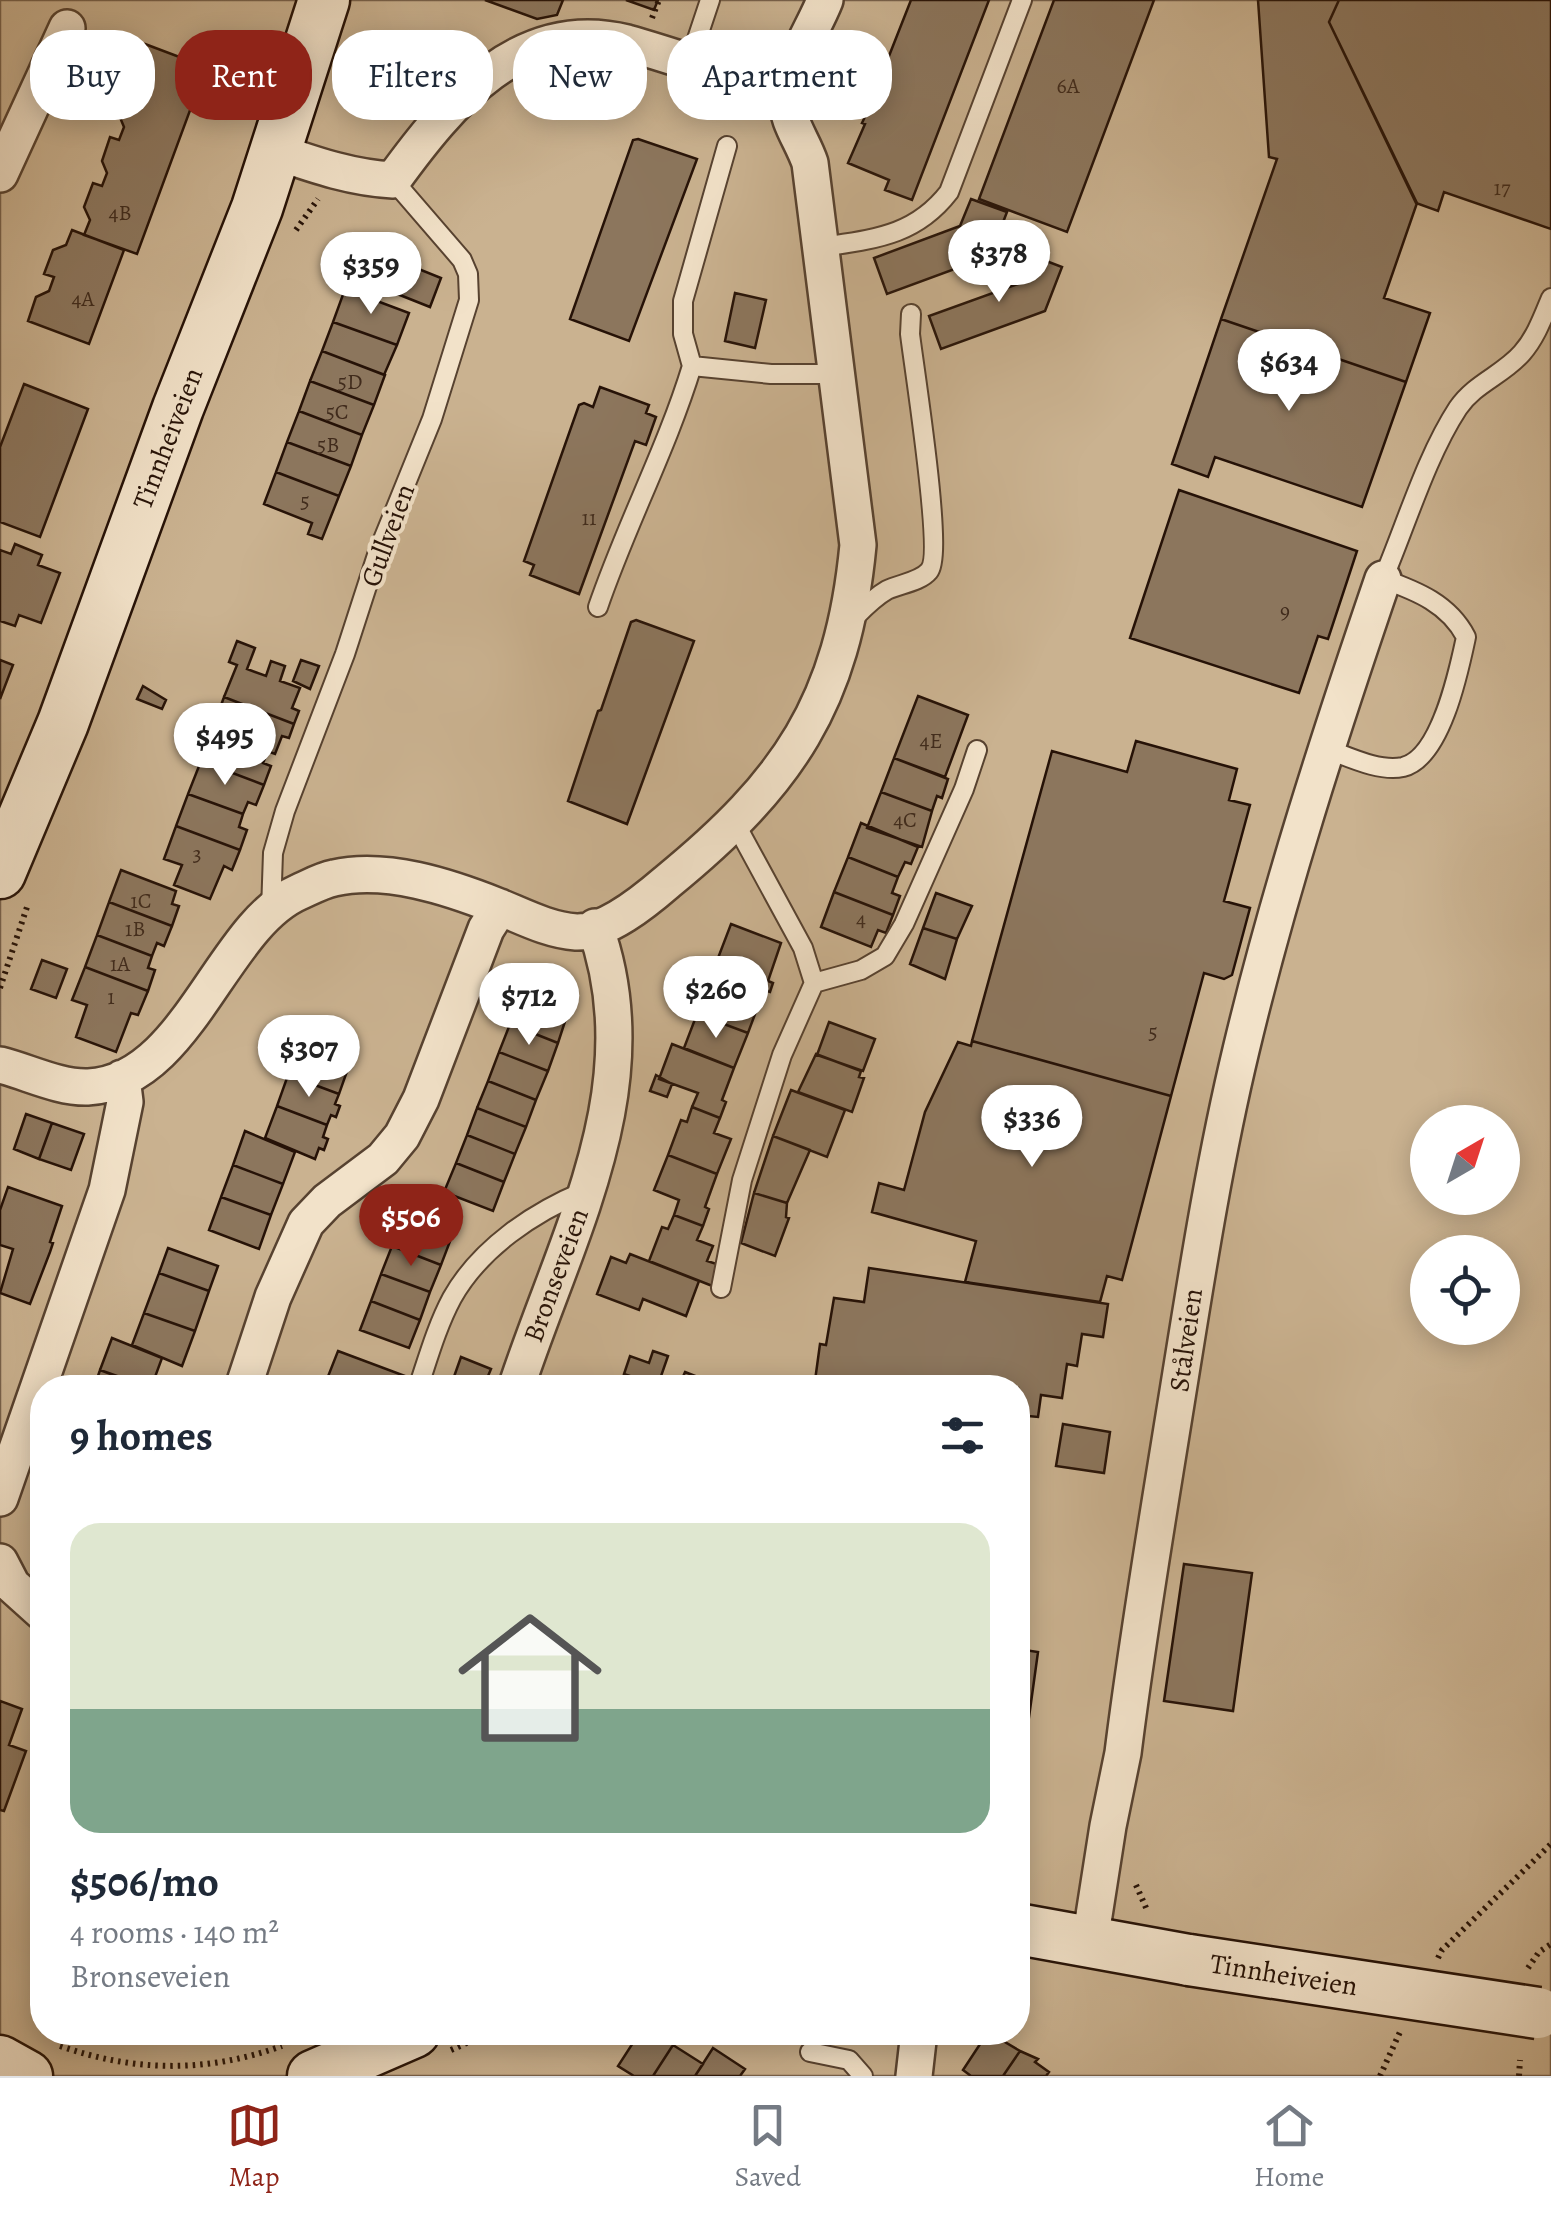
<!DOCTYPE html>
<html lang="en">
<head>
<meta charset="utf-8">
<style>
  :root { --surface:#fff; --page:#f6f6f7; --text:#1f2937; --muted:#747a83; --line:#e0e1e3; --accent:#8f2418 }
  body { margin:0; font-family:Alegreya,serif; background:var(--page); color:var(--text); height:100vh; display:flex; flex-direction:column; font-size:38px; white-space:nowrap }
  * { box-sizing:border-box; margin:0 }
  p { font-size:32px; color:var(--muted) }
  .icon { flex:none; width:55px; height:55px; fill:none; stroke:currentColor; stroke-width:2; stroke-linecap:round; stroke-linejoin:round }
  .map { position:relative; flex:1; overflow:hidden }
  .sheet { position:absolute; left:30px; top:1375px; width:1000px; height:670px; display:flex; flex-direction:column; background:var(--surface); border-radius:40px; box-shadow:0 5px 25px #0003 }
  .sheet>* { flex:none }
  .banner { position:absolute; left:30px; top:30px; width:1000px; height:90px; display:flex; gap:20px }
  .needle { width:65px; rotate:39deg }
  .fabs { position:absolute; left:1410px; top:1105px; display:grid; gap:20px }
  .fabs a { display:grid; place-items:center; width:110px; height:110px; border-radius:50%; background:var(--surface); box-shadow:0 5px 25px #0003; font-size:50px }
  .price { position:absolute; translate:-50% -85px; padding:0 22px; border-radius:35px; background:#fff; color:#222; font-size:32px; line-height:65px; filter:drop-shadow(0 2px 5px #0008) }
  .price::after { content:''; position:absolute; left:50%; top:60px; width:30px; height:22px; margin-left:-15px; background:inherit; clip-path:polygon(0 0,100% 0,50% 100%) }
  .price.selected { background:var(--accent); color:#fff }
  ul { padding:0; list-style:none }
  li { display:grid; align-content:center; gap:20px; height:530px; padding:0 40px }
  li span { display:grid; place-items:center; height:310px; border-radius:30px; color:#555 }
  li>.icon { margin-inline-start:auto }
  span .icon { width:180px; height:180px; fill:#fffc; stroke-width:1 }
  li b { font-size:42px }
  h2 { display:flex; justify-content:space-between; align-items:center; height:120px; padding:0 40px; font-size:42px }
  .pill { padding:0 35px; border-radius:40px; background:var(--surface); box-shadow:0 5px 25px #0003; font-size:35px; line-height:90px }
  .pill.selected { background:var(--accent); color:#fff }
  .tabs { display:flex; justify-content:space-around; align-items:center; height:140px; border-top:2px solid var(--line); background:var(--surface); font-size:28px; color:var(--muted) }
  .tabs a { display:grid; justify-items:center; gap:5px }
  .tabs .selected { color:var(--accent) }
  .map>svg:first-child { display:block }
  .green { fill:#cab290; stroke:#78624c; stroke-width:2.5; fill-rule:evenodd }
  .building { fill:#8c765d; stroke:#261207; stroke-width:2.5 }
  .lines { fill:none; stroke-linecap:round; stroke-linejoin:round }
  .lane-casing { stroke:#574230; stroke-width:22 }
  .street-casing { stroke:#574230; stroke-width:40 }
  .secondary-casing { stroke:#261207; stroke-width:55 }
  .path { stroke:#261207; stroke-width:6; stroke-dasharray:2.5 5; stroke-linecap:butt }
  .lane { stroke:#f2e2c9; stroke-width:18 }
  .street { stroke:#f2e2c9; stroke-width:35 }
  .secondary { stroke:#f2e2c9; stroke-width:50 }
  .secondary-bridge-casing { stroke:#261207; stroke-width:55; stroke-linecap:butt }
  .secondary-bridge { stroke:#f2e2c9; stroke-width:50 }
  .labels { text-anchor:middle; stroke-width:8; stroke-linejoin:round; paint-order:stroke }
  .number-label { font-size:22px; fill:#402b1c }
  .street-label { font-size:28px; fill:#261207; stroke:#f2e2c9 }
</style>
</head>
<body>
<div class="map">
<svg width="1551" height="2076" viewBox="0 0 1551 2076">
  <rect width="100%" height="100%" fill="#ebd3ac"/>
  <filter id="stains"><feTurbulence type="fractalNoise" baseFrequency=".002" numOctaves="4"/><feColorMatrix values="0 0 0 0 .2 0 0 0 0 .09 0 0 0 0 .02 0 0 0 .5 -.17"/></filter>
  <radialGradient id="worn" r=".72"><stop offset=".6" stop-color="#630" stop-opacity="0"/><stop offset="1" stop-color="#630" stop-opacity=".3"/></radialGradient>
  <path class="green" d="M0,0H1551V2076H0ZM1428,1122H1502V1198H1428ZM1428,1252H1502V1328H1428ZM42,1388H1018V2032H42Z"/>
  <path class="building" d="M485,0H563L557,15L537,19Z
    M626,0H658L654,10Z
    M911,0H989L912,200L885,190L889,180L848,163L865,124L862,123L880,85L878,84Z
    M1054,0H1154L1067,232L979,199Z
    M1339,0H1551V229L1444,192L1438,211L1416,203L1329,22Z
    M1339,0L1329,22L1417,203L1384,298L1430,313L1406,382L1221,319L1277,159L1269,157L1258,0Z
    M145,44L206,67L137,254L84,235L90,220L84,207L93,183L102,186L107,173L102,161L110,137L119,140L124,127L119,115L127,91L137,94L141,80L136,68Z
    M638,139L697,159L629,341L570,319L633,140Z
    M971,199L1007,212L990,256L887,294L874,258L960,226Z
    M72,230L124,250L89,344L28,321L36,297L49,291L54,277L44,274L53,250L66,245Z
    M344,239L441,278L430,307L332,268Z
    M1028,254L1062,267L1045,311L941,349L929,316L1018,284Z
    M345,289L409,313L397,345L333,322Z
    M735,293L766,300L755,348L725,341Z
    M1221,319L1406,382L1362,507L1215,457L1208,477L1172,464Z
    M333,322L397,345L384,375L322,351Z
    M322,351L385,375L374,405L310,381Z
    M310,381L374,405L362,435L299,411Z
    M24,384L88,409L40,537L0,522V447Z
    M600,387L649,405L646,413L656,417L646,445L635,441L579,594L530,575L534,565L524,561L579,405L584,403L593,407Z
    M299,411L362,435L351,466L287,442Z
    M287,442L351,466L339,496L276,472Z
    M276,472L339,496L322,539L308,534L312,523L264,504Z
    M1179,490L1357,551L1328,639L1318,636L1299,693L1130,638Z
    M15,544L42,555L38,565L60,573L41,623L19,615L15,626L0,621V550L11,554Z
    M636,620L694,641L627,824L568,801L598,711L601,710L631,622Z
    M237,641L255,648L247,669L266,676L271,661L285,666L280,681L300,688L292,708L299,711L294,724L224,697L237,665L229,662Z
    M0,660L13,665L0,699Z
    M301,660L319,666L310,689L293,681Z
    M143,686L166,700L162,709L137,699Z
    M918,696L968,715L945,777L894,758Z
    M224,697L294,724L289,738L282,736L275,754L212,731Z
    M212,731L268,751L263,763L271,766L264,785L201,761Z
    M1136,741L1237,769L1229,800L1250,805L1224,901L1250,908L1232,975L1224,979L1204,973L1171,1096L972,1041L1052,751L1127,772Z
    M894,758L948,779L942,798L937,796L932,811L881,792Z
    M201,761L264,785L256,805L248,802L243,814L188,794Z
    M881,792L932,811L922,847L867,828Z
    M188,794L243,814L239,827L247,830L240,850L176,826Z
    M861,823L918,847L911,864L905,862L898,877L848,857Z
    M176,826L240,850L232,870L224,866L210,899L174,885L182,865L164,859Z
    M848,857L898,877L892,893L900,896L893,915L834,892Z
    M121,870L176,891L172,904L179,906L172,926L109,902Z
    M834,892L893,915L886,933L878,930L871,947L821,927Z
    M936,893L972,906L957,939L923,928Z
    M109,902L172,926L164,946L157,943L152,956L97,935Z
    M731,924L781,943L768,981L773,983L770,992L764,990L761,998L710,979Z
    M923,928L957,939L945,979L910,964Z
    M97,935L152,956L148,968L155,970L148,991L85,967Z
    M42,960L67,969L56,998L31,989Z
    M85,967L148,991L138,1015L131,1013L116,1052L76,1037L87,1005L72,1000Z
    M710,979L761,998L748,1033L697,1014Z
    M521,996L547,1007L550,999L570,1006L558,1043L510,1024Z
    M697,1014L748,1033L734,1068L684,1048Z
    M829,1022L875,1039L863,1071L817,1055Z
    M510,1024L558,1043L548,1071L499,1052Z
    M301,1041L351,1060L339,1094L288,1075Z
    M972,1041L1171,1096L1122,1280L1107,1276L1100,1302L965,1282L976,1241L872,1212L879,1183L904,1190L925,1112L958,1042L971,1046Z
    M672,1044L734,1068L722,1100L726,1102L720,1118L692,1107L698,1093L659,1079Z
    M499,1052L548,1071L536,1100L488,1081Z
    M816,1054L861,1071L859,1077L864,1078L852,1112L798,1092Z
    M288,1075L339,1094L335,1104L340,1106L336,1117L331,1115L327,1125L277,1106Z
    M656,1075L672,1084L667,1097L650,1091Z
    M488,1081L536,1100L526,1127L477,1108Z
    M791,1090L845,1110L827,1157L773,1136Z
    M277,1106L327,1125L323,1137L328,1139L324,1150L319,1148L315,1159L265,1138Z
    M692,1107L720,1118L714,1133L731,1139L717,1174L668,1155L681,1120L687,1122Z
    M477,1108L526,1127L515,1154L467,1135Z
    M26,1114L52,1123L39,1159L14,1149Z
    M52,1123L84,1134L71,1170L39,1159Z
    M245,1131L295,1152L283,1184L233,1165Z
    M467,1135L515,1154L504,1182L456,1163Z
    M773,1136L810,1150L787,1203L754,1193Z
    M668,1155L717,1174L705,1207L709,1209L703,1226L674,1215L679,1200L654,1190Z
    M456,1163L504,1182L493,1211L444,1192Z
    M233,1165L283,1184L271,1215L221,1197Z
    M8,1187L62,1206L50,1242L53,1243L50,1252L30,1304L0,1293L13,1249L0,1245V1210Z
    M754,1193L787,1203L786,1217L789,1218L775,1256L741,1243Z
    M221,1197L271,1215L259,1249L209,1230Z
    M674,1215L703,1226L697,1240L713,1246L707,1261L723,1266L715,1287L649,1261L662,1227L668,1229Z
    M403,1217L452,1236L441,1265L392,1246Z
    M392,1246L441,1265L430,1292L381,1274Z
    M168,1248L218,1266L209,1291L159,1273Z
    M630,1254L699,1281L686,1316L643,1299L639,1310L597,1294L611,1257L626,1263Z
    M869,1268L1108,1304L1103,1337L1082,1334L1077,1366L1067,1364L1062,1398L1041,1395L1038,1417L1018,1415V1388H814L820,1344L826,1345L834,1298L864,1302Z
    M159,1273L209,1291L195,1331L144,1313Z
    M381,1274L430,1292L420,1320L371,1301Z
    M371,1301L420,1320L409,1348L360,1330Z
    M144,1313L195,1331L182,1366L132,1345Z
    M112,1338L162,1358L151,1388L100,1370Z
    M338,1351L405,1376L401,1388H348L327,1379Z
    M653,1351L668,1356L659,1382L645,1378L644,1381L624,1374L630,1356L649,1363Z
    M461,1357L491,1369L483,1388H450Z
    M100,1370L148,1388H94Z
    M685,1372L713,1383L711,1388H678Z
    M327,1379L348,1388H324Z
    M1063,1424L1110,1432L1104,1473L1056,1466Z
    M1184,1564L1252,1573L1233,1711L1164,1701Z
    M1018,1649L1038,1652L1025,1746L1018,1745Z
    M0,1701L22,1709L9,1745L26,1751L4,1811L0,1810Z
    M640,2032H655L673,2045L653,2076H634L618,2066Z
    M988,2032L1020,2051L1003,2076H971L963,2070Z
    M673,2045L703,2064L695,2076H653Z
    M713,2048L745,2069L740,2076H695Z
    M1020,2051L1038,2059L1035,2062L1049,2072L1046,2076H1003Z"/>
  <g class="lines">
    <g class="lane-casing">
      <path id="lane" d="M689,63L710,0
        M822,247C874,239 915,236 949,192L1022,0
        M692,366L683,334V301L727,146
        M598,607C626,525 667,448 692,366L771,374H836
        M852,620C863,609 873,598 887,590C899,584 920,582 929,571C944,554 914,368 910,334L911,314
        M1327,749C1349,757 1379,772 1403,767C1441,758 1459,670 1466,637C1449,604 1417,591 1383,579C1406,525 1426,457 1458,408C1475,383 1503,375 1522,353C1536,337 1543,317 1551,298
        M271,911L273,853L285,811L345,654L378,552L432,419L469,300L468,274L462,260L393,180
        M814,983L861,970L885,956L904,924L964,789L977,750
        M721,1288L742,1180L782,1055L814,983L803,948L735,823
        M418,1388C428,1358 437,1326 452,1298C480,1248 534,1212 585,1191
        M810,2052L849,2060L863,2076"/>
    </g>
    <g class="street-casing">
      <path id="street" d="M277,152C315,165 352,178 393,180C449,103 520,16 627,43C681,58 733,78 788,92
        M0,174L67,28
        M0,1065C28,1072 59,1088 88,1087C188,1082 221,926 299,892C310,887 323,880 334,878C386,866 449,887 497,906C522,916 548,930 576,932C606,933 645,901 667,882C788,783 843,703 858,545L810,163C805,148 796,134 791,120C777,80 811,36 825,0
        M243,1388L273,1297L306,1223L327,1201L383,1159L402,1136L421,1099L486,929L500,907
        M516,1388C565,1238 653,1086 595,927
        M0,1498L107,1190L125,1102L122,1078
        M0,1562L12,1585L42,1612
        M1090,1941L1108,1826L1123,1753C1137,1640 1156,1528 1174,1416C1194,1293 1212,1171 1241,1050C1279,891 1330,734 1383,579
        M914,2076L919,2032"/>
    </g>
    <g class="secondary-casing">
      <path id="secondary" d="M0,873L63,723L178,408L257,208L324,0
        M1018,1929L1189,1960
        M0,2061L27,2076
        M313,2076L414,2032"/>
    </g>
    <path class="path" d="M652,18L659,0
      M296,230L318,199
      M0,988L28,904
      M1136,1885L1147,1910
      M1438,1958L1442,1950L1551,1844
      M1528,1968L1539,1952L1551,1944
      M60,2046C135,2072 206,2073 282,2046
      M451,2050L491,2032
      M1380,2076L1400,2032
      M1519,2076L1520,2060"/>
    <use href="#lane" class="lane"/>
    <use href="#street" class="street"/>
    <use href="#secondary" class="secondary"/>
    <g class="secondary-bridge-casing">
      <path id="secondary-bridge" d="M1189,1960L1538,2013"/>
    </g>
    <use href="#secondary-bridge" class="secondary-bridge"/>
  </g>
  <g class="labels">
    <g class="number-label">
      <text x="1068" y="93">6A</text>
      <text x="1502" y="195">17</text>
      <text x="120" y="220">4B</text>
      <text x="83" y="306">4A</text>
      <text x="350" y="389">5D</text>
      <text x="337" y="419">5C</text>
      <text x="328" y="452">5B</text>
      <text x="305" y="508">5</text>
      <text x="589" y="525">11</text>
      <text x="1285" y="618">9</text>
      <text x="931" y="748">4E</text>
      <text x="905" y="827">4C</text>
      <text x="197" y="861">3</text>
      <text x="141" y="908">1C</text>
      <text x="861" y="926">4</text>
      <text x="135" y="936">1B</text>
      <text x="120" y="971">1A</text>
      <text x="111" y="1004">1</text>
      <text x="1153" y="1039">5</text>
    </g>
    <g class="street-label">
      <text transform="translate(167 438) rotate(-69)" y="10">Tinnheiveien</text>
      <text transform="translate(387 535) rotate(-70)" y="10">Gullveien</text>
      <text transform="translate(555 1275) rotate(-70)" y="10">Bronseveien</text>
      <text transform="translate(1185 1340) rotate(-82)" y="10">Stålveien</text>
      <text transform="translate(1284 1974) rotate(9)" y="10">Tinnheiveien</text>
    </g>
  </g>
  <rect width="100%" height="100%" filter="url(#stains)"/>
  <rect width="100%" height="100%" fill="url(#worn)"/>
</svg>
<div class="fabs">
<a><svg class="needle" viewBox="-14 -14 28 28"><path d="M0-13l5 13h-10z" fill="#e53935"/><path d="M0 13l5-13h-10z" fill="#747a83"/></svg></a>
<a><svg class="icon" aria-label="locate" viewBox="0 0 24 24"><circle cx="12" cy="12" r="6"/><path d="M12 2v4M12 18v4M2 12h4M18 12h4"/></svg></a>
</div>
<b class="price" style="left:999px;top:305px">$378</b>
<b class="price" style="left:371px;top:317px">$359</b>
<b class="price" style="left:1289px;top:414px">$634</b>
<b class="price" style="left:225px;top:788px">$495</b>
<b class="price" style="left:716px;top:1041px">$260</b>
<b class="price" style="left:529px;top:1048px">$712</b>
<b class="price" style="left:309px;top:1100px">$307</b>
<b class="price" style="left:1032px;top:1170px">$336</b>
<b class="price selected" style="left:411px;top:1269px">$506</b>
<div class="banner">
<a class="pill">Buy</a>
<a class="pill selected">Rent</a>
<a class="pill">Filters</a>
<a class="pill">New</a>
<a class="pill">Apartment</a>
</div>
<section class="sheet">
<h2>9 homes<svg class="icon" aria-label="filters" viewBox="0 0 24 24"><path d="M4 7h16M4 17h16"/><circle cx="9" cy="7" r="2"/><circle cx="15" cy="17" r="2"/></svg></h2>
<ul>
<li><span style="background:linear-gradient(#dfe7d0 60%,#7fa58c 0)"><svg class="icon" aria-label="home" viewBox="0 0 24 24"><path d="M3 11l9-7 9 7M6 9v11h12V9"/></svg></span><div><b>$506/mo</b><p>4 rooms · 140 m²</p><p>Bronseveien</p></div></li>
</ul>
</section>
</div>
<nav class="tabs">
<a class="selected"><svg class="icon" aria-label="map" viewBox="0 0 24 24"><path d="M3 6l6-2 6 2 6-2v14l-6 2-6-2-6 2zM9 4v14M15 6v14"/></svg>Map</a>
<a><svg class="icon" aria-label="saved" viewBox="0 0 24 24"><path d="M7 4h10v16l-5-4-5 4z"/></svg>Saved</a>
<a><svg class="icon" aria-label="home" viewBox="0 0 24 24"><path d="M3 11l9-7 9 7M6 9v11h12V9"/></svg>Home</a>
</nav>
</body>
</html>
